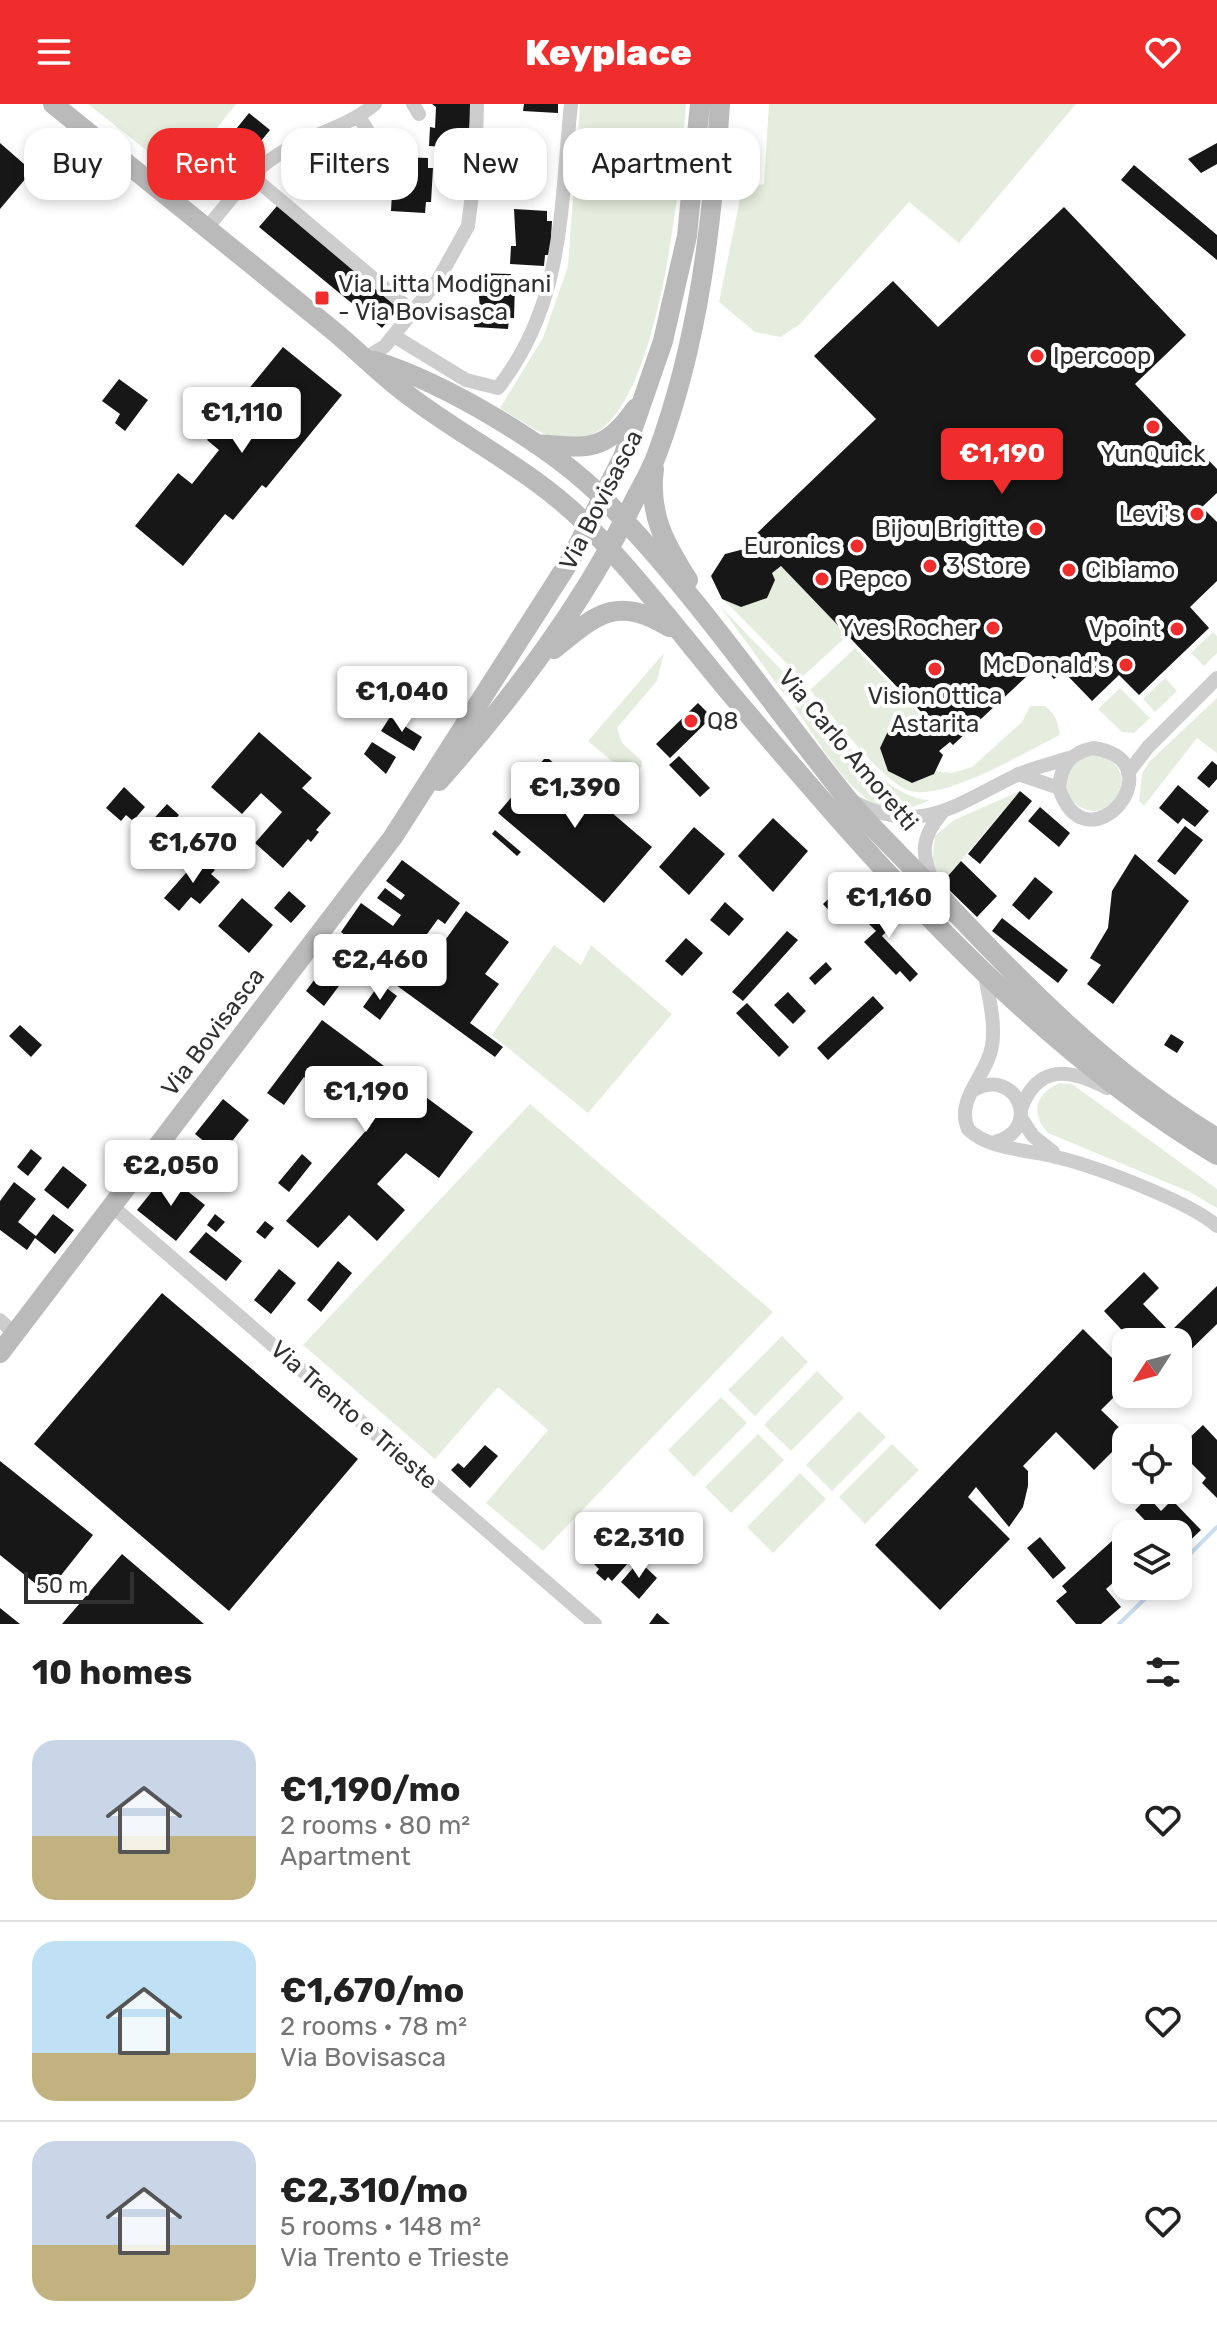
<!DOCTYPE html>
<html lang="en">
<head>
<meta charset="utf-8">
<style>
  :root { --surface:#fff; --page:#f2f2f2; --text:#222; --muted:#767676; --line:#e0e0e0; --accent:#ee2d2c }
  body { margin:0; font-family:Rubik,sans-serif; background:var(--page); color:var(--text); height:100vh; display:flex; flex-direction:column; font-size:30px; white-space:nowrap }
  * { box-sizing:border-box; margin:0 }
  p { font-size:26px; color:var(--muted) }
  .icon { flex:none; width:44px; height:44px; fill:none; stroke:currentColor; stroke-width:2; stroke-linecap:round; stroke-linejoin:round }
  .map { position:relative; height:1520px; overflow:hidden }
  .details { display:flex; flex-direction:column; background:var(--surface); flex:1 }
  .details>* { flex:none }
  .banner { position:absolute; left:24px; top:24px; width:800px; height:72px; display:flex; gap:16px }
  .needle { width:52px; rotate:234deg }
  .tools { position:absolute; left:1112px; top:1224px; display:grid; gap:16px }
  .tools a { display:grid; place-items:center; width:80px; height:80px; border-radius:16px; background:var(--surface); box-shadow:0 4px 12px #0003; font-size:40px }
  .scale { position:absolute; left:24px; bottom:20px; width:110px; box-sizing:border-box; padding-left:8px; border:4px solid #303030; border-top:0; font-size:22px; line-height:28px; white-space:nowrap; color:#303030; -webkit-text-stroke:6px #fff; paint-order:stroke }
  .price { position:absolute; translate:-50% -68px; padding:0 18px; border-radius:8px; background:#fff; color:#222; font-size:26px; line-height:52px; filter:drop-shadow(0 2px 4px #0008) }
  .price::after { content:''; position:absolute; left:50%; top:48px; width:24px; height:18px; margin-left:-12px; background:inherit; clip-path:polygon(0 0,100% 0,50% 100%) }
  .price.active { background:var(--accent); color:#fff }
  ul { padding:0; list-style:none }
  li { display:flex; align-items:center; gap:24px; height:200px; padding:0 32px }
  li+li { border-top:2px solid var(--line) }
  li span { display:grid; place-items:center; flex:none; width:224px; height:160px; border-radius:24px; color:#555 }
  li>.icon { margin-inline-start:auto }
  span .icon { width:96px; height:96px; fill:#fffc; stroke-width:1 }
  li b { font-size:34px }
  h2 { display:flex; justify-content:space-between; align-items:center; height:96px; padding:0 32px; font-size:34px }
  .pill { padding:0 28px; border-radius:24px; background:var(--surface); box-shadow:0 4px 12px #0003; font-size:28px; line-height:72px }
  .pill.active { background:var(--accent); color:#fff }
  header { display:flex; justify-content:space-between; align-items:center; height:104px; padding:0 32px; background:var(--accent); color:#fff; font-size:36px; font-weight:800 }
  .map>svg:first-child { display:block }
  .green { fill:#e5eede }
  .lines { fill:none; stroke-linecap:round; stroke-linejoin:round }
  .stream { stroke:#c9ddee; stroke-width:4 }
  .building { fill:#171717 }
  .street { stroke:#cdcdcd; stroke-width:14 }
  .secondary { stroke:#bababa; stroke-width:20 }
  .poi-dot { fill:#ee2d2c; stroke:#fff; stroke-width:3 }
  .labels { text-anchor:middle; stroke-width:8; stroke-linejoin:round; paint-order:stroke }
  .poi-label { font-size:24px; fill:#303030; stroke:#fff; text-anchor:start }
  .street-label { font-size:24px; fill:#303030; stroke:#fff }
</style>
</head>
<body>
<header><svg class="icon" aria-label="menu" viewBox="0 0 24 24"><path d="M4 6h16M4 12h16M4 18h16"/></svg>Keyplace<svg class="icon" aria-label="heart" viewBox="0 0 24 24"><path d="M12 20l-8-8c-3-5 5-10 8-4 3-6 11-1 8 4z"/></svg></header>
<div class="map">
<svg width="1217" height="1520" viewBox="0 0 1217 1520">
  <rect width="100%" height="100%" fill="#fff"/>
  <path class="green" d="M88,0H236L179,72Z
    M580,0H686C681,69 661,314 584,334C553,342 525,319 500,304L543,234L568,162Z
    M769,0H1076L959,139L909,98L800,220L781,233L755,228L719,198L742,85L764,80Z
    M781,462L848,531L801,574L723,495L741,503L767,494L775,476L772,469Z
    M720,502L795,580L784,590Z
    M1213,528L1217,532V549L1204,562L1191,549Z
    M855,544L923,614L916,621L913,615L890,623L880,644L888,667L912,679L936,667L951,669L972,663L1022,618L1030,602H1045C1056,611 1058,618 1060,631C1026,647 938,702 905,685C877,671 833,612 810,586Z
    M664,549L657,577L617,624L622,639L642,657V662L632,674L588,637Z
    M1165,574L1177,587L1155,608L1143,595Z
    M1120,584L1150,614L1134,629L1122,628L1098,605Z
    M805,592C836,625 882,694 930,696C916,702 902,709 887,705C850,696 815,631 794,602Z
    M1217,594V649L1197,634L1144,702L1139,697L1142,670L1149,658Z
    M1066 679a28 28 0 1 1 56 0a28 28 0 1 1-56 0Z
    M1020,687L942,779L932,759L935,732L954,716Z
    M554,841L581,861L591,841L672,910L588,1009L492,931Z
    M1059,979L1072,980L1217,1085V1104L1190,1088L1048,1029C1030,1009 1035,991 1059,979Z
    M530,1000L773,1208L543,1447L486,1399L548,1326L498,1283L435,1355L303,1241Z
    M782,1232L808,1258L755,1312L728,1286Z
    M817,1267L844,1294L791,1347L764,1321Z
    M721,1293L747,1319L694,1373L668,1346Z
    M859,1307L886,1333L832,1387L806,1361Z
    M758,1330L784,1356L731,1409L705,1383Z
    M892,1340L919,1366L865,1420L839,1393Z
    M800,1369L826,1395L773,1449L747,1423Z"/>
  <g class="lines">
    <path class="stream" d="M1178,1462L1217,1423
      M1119,1520L1158,1482"/>
  </g>
  <path class="building" d="M432,0H471L469,33H464L463,44L429,42L430,23L435,24L436,3Z
    M524,0H558V9L523,7Z
    M249,9L270,26L220,87L200,70Z
    M0,39L32,67L0,105Z
    M1217,39V60L1201,69L1188,55Z
    M395,53L428,54V64H433L431,98H426L425,109L391,107L392,89H397Z
    M1134,61L1217,131V156L1121,76Z
    M277,102L400,202L382,224L259,123Z
    M1064,103L1186,231L1135,280L1217,365V389L1202,403L1217,418V477L1190,503L1209,524L1139,591L1119,571L1092,597L1063,567L1054,575L1040,560L953,641L950,638L939,647L943,651L934,670L912,679L888,667L880,644L890,623L914,615L916,621L925,612L781,462L772,469L775,476L767,494L741,503L722,495L711,472L725,450L748,444L756,436L753,433L876,315L814,252L893,177L938,223Z
    M514,105L547,107V117H552L550,151H545L544,162L510,160L511,142H516Z
    M477,169L511,170L510,180H515L514,214H509L508,225L474,223L475,205H480Z
    M283,243L342,291L266,384L262,381L233,416L225,410L183,462L135,422L178,369L192,380L219,346L207,336Z
    M119,275L148,296L125,327L115,319L120,310L102,297Z
    M698,599L712,613L670,654L656,640Z
    M390,613L422,633L414,647L381,627Z
    M259,628L312,674L302,684L331,709L316,726L319,728L311,738L308,735L283,764L255,739L282,708L261,689L242,710L211,683Z
    M372,638L396,653L386,670L364,650Z
    M679,652L710,684L700,693L669,661Z
    M544,655H549L652,743L604,799L498,709Z
    M1212,657L1217,661V675L1209,684L1197,674Z
    M1178,681L1209,707L1195,723L1183,714L1178,720L1159,704Z
    M124,683L145,703L133,717L126,711L121,717L106,704Z
    M1020,687L1032,697L980,760L968,750Z
    M167,700L179,711L152,742L139,731Z
    M1040,703L1070,729L1059,743L1028,717Z
    M773,714L808,747L773,788L738,752Z
    M1185,722L1203,736L1175,771L1157,757Z
    M694,723L725,750L689,791L659,763Z
    M495,726L521,748L517,752L492,730Z
    M220,727L235,740L228,748L213,735Z
    M176,728L181,733L174,741L177,744L159,765L151,757Z
    M1135,750L1189,797L1113,900L1087,880L1101,861L1090,854L1108,824L1112,787Z
    M200,753L215,766L211,770L220,778L200,800L191,793L179,807L164,794Z
    M402,756L460,799L445,820L438,815L419,841L410,835L388,865L341,828L361,799L393,822L401,811L377,794L385,784L401,796L405,791L386,777Z
    M961,757L997,792L977,813L942,779Z
    M852,773L865,787L836,814L823,800Z
    M1035,773L1053,788L1029,816L1012,801Z
    M289,787L306,802L291,819L274,804Z
    M242,794L273,821L249,849L218,822Z
    M894,794L907,807L882,832L918,870L910,878L900,867L896,871L864,838L876,827L868,819Z
    M725,798L744,815L729,832L710,816Z
    M466,807L509,838L485,870L499,880L470,919L503,943L495,953L385,873L395,861L416,877Z
    M1002,814L1068,866L1058,879L992,827Z
    M787,827L798,836L743,897L732,888Z
    M686,834L703,849L682,872L665,857Z
    M331,853L350,867L324,902L306,887Z
    M826,858L832,865L815,881L809,874Z
    M380,879L397,892L380,916L363,903Z
    M788,888L806,907L793,920L774,901Z
    M873,892L884,904L828,956L817,944Z
    M747,899L789,943L779,953L736,909Z
    M322,916L473,1028L439,1074L406,1049L377,1080L405,1106L377,1137L349,1111L318,1144L286,1117L370,1022L304,973L284,1001L267,989Z
    M20,921L42,941L31,953L9,932Z
    M1171,930L1184,938L1177,949L1164,941Z
    M223,995L249,1016L221,1051L195,1030Z
    M31,1045L42,1054L28,1072L17,1063Z
    M302,1050L312,1059L289,1088L278,1079Z
    M63,1062L87,1081L68,1105L44,1086Z
    M166,1070L205,1101L176,1137L137,1106Z
    M14,1078L36,1095L18,1118L36,1132L53,1110L74,1126L55,1150L35,1134L27,1146L0,1126V1097Z
    M215,1110L225,1118L216,1128L207,1121Z
    M265,1117L274,1124L265,1135L256,1128Z
    M206,1128L242,1157L226,1177L189,1148Z
    M338,1157L352,1169L321,1208L307,1196Z
    M279,1165L296,1179L271,1210L254,1196Z
    M1144,1168L1159,1184L1143,1200L1170,1228L1217,1182V1220L1178,1258V1238H1133L1104,1207Z
    M162,1189L358,1355L229,1507L34,1340Z
    M1083,1225L1126,1268V1281L1101,1306L1128,1332L1094,1366L1056,1328L1023,1362L1028,1367V1382L1023,1403L1009,1423L976,1383L968,1393L1010,1435L940,1506L875,1441Z
    M1203,1321L1217,1336V1394L1202,1379L1206,1374L1185,1353L1191,1348L1183,1340Z
    M485,1341L498,1352L470,1384L451,1366L458,1359L464,1364Z
    M0,1357L93,1431L47,1489L0,1451Z
    M1148,1393L1161,1407L1172,1396L1201,1426L1178,1448V1430H1158L1135,1406Z
    M1132,1419L1142,1430H1126V1467L1106,1485L1121,1503L1101,1520H1076L1056,1497L1067,1488L1062,1482Z
    M1040,1433L1066,1464L1053,1475L1027,1444Z
    M610,1440L630,1457L612,1477L608,1473L605,1477L596,1469L599,1465L593,1459Z
    M122,1450L204,1520H62Z
    M639,1457L657,1474L639,1495L621,1478Z
    M0,1504L20,1520H0Z
    M657,1509L670,1520H649Z"/>
  <g class="lines">
    <path class="street" d="M413,0L419,10
      M359,13L380,46
      M253,73L412,207
      M207,124C227,100 249,69 276,52C307,31 347,24 375,0
      M394,232L466,276L498,284C565,198 560,104 571,0
      M366,254L385,242L438,176L468,122L475,67L477,0
      M1128,669L1148,643L1217,574
      M1018,670L1059,684C1087,769 1180,657 1093,644C1070,649 1061,661 1059,684
      M856,699C921,732 957,700 1015,672C1031,664 1051,660 1069,654
      M934,780C921,751 920,734 942,709
      M984,866C988,890 996,918 992,942C987,972 955,995 968,1025C988,1046 1032,1046 1060,1054C1097,1063 1190,1098 1217,1122
      M974,986C1017,962 1043,1026 995,1038
      M1021,1005C1038,959 1070,965 1107,984
      M1021,1014L1033,1032L1053,1048
      M112,1102L595,1520
      M0,1216L15,1230"/>
    <path class="secondary" d="M53,0C146,75 238,149 330,224C357,246 381,271 408,291C467,336 535,368 587,421C639,474 684,534 731,590C874,758 1026,937 1217,1051
      M375,257C447,280 552,342 605,396C694,487 766,593 845,692C873,726 906,756 936,788C1022,880 1109,969 1217,1034
      M536,340C586,343 604,351 636,304
      M654,365C648,410 665,440 688,476
      M554,545C597,510 616,491 669,523
      M439,677C514,592 583,501 633,399C641,383 651,367 657,350C699,237 712,120 720,0
      M0,1249L393,733L571,455L623,353L663,237L687,132L700,0"/>
  </g>
  <g class="poi-dot">
    <rect x="314" y="186" width="16" height="16" rx="4"/>
    <circle cx="1037" cy="252" r="8"/>
    <circle cx="1153" cy="323" r="8"/>
    <circle cx="1197" cy="410" r="8"/>
    <circle cx="1036" cy="425" r="8"/>
    <circle cx="857" cy="442" r="8"/>
    <circle cx="930" cy="462" r="8"/>
    <circle cx="1069" cy="466" r="8"/>
    <circle cx="822" cy="475" r="8"/>
    <circle cx="993" cy="524" r="8"/>
    <circle cx="1177" cy="525" r="8"/>
    <circle cx="1126" cy="561" r="8"/>
    <circle cx="935" cy="565" r="8"/>
    <circle cx="691" cy="617" r="8"/>
  </g>
  <g class="labels">
    <g class="poi-label">
      <text x="338" y="188">Via Litta Modignani<tspan x="338" dy="28">- Via Bovisasca</tspan></text>
      <text x="1053" y="260">Ipercoop</text>
      <text x="1153" y="358" text-anchor="middle">YunQuick</text>
      <text x="1181" y="418" text-anchor="end">Levi's</text>
      <text x="1020" y="433" text-anchor="end">Bijou Brigitte</text>
      <text x="841" y="450" text-anchor="end">Euronics</text>
      <text x="946" y="470">3 Store</text>
      <text x="1085" y="474">Cibiamo</text>
      <text x="838" y="483">Pepco</text>
      <text x="977" y="532" text-anchor="end">Yves Rocher</text>
      <text x="1161" y="533" text-anchor="end">Vpoint</text>
      <text x="1110" y="569" text-anchor="end">McDonald's</text>
      <text x="935" y="600" text-anchor="middle">VisionOttica<tspan x="935" dy="28">Astarita</tspan></text>
      <text x="707" y="625">Q8</text>
    </g>
    <g class="street-label">
      <text transform="translate(601 396) rotate(-63)" y="8">Via Bovisasca</text>
      <text transform="translate(848 646) rotate(50)" y="8">Via Carlo Amoretti</text>
      <text transform="translate(213 928) rotate(-53)" y="8">Via Bovisasca</text>
      <text transform="translate(354 1311) rotate(41)" y="8">Via Trento e Trieste</text>
    </g>
  </g>
</svg>
<div class="tools">
<a><svg class="needle" viewBox="-14 -14 28 28"><path d="M0-13l5 13h-10z" fill="#e53935"/><path d="M0 13l5-13h-10z" fill="#767676"/></svg></a>
<a><svg class="icon" aria-label="locate" viewBox="0 0 24 24"><circle cx="12" cy="12" r="6"/><path d="M12 2v4M12 18v4M2 12h4M18 12h4"/></svg></a>
<a><svg class="icon" aria-label="layers" viewBox="0 0 24 24"><path d="M12 4l9 5-9 5-9-5zM3 14l9 5 9-5"/></svg></a>
</div>
<div class="scale">50 m</div>
<b class="price" style="left:242px;top:351px">€1,110</b>
<b class="price active" style="left:1002px;top:392px">€1,190</b>
<b class="price" style="left:402px;top:630px">€1,040</b>
<b class="price" style="left:575px;top:726px">€1,390</b>
<b class="price" style="left:193px;top:781px">€1,670</b>
<b class="price" style="left:889px;top:836px">€1,160</b>
<b class="price" style="left:380px;top:898px">€2,460</b>
<b class="price" style="left:366px;top:1030px">€1,190</b>
<b class="price" style="left:171px;top:1104px">€2,050</b>
<b class="price" style="left:639px;top:1476px">€2,310</b>
<div class="banner">
<a class="pill">Buy</a>
<a class="pill active">Rent</a>
<a class="pill">Filters</a>
<a class="pill">New</a>
<a class="pill">Apartment</a>
</div>
</div>
<section class="details">
<h2>10 homes<svg class="icon" aria-label="filters" viewBox="0 0 24 24"><path d="M4 7h16M4 17h16"/><circle cx="9" cy="7" r="2"/><circle cx="15" cy="17" r="2"/></svg></h2>
<ul>
<li><span style="background:linear-gradient(#c9d6e8 60%,#c2b280 0)"><svg class="icon" aria-label="home" viewBox="0 0 24 24"><path d="M3 11l9-7 9 7M6 9v11h12V9"/></svg></span><div><b>€1,190/mo</b><p>2 rooms · 80 m²</p><p>Apartment</p></div><svg class="icon" aria-label="heart" viewBox="0 0 24 24"><path d="M12 20l-8-8c-3-5 5-10 8-4 3-6 11-1 8 4z"/></svg></li>
<li><span style="background:linear-gradient(#bfe0f5 70%,#c2b280 0)"><svg class="icon" aria-label="home" viewBox="0 0 24 24"><path d="M3 11l9-7 9 7M6 9v11h12V9"/></svg></span><div><b>€1,670/mo</b><p>2 rooms · 78 m²</p><p>Via Bovisasca</p></div><svg class="icon" aria-label="heart" viewBox="0 0 24 24"><path d="M12 20l-8-8c-3-5 5-10 8-4 3-6 11-1 8 4z"/></svg></li>
<li><span style="background:linear-gradient(#c9d6e8 65%,#c2b280 0)"><svg class="icon" aria-label="home" viewBox="0 0 24 24"><path d="M3 11l9-7 9 7M6 9v11h12V9"/></svg></span><div><b>€2,310/mo</b><p>5 rooms · 148 m²</p><p>Via Trento e Trieste</p></div><svg class="icon" aria-label="heart" viewBox="0 0 24 24"><path d="M12 20l-8-8c-3-5 5-10 8-4 3-6 11-1 8 4z"/></svg></li>
</ul>
</section>
</body>
</html>
